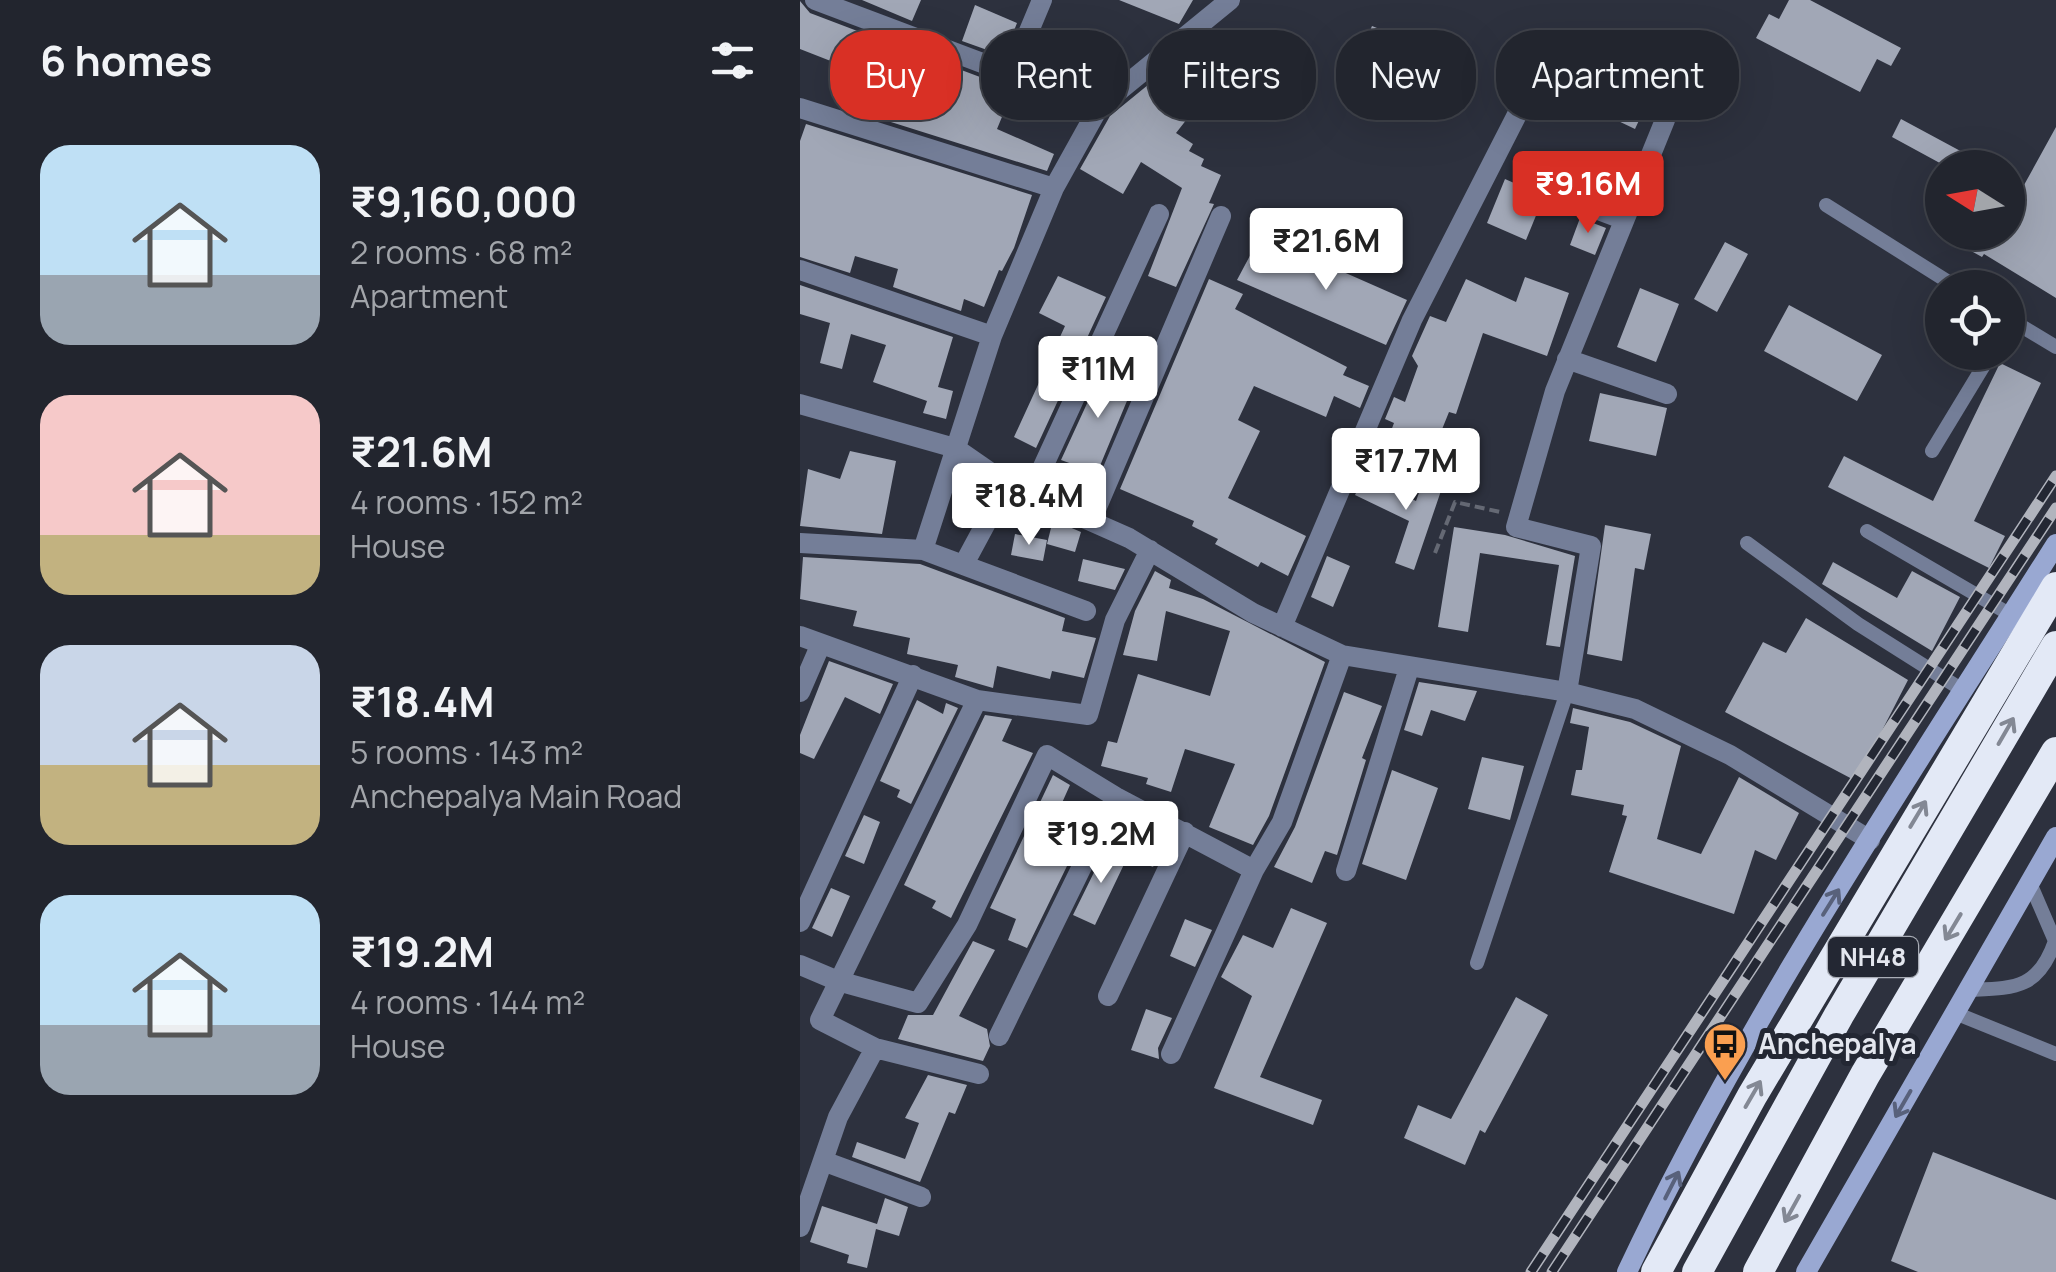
<!DOCTYPE html>
<html lang="en">
<head>
<meta charset="utf-8">
<style>
  :root { --surface:#22252e; --page:#2a2d36; --text:#f1f3f6; --muted:#a2a5aa; --line:#3f424a; --accent:#d93025 }
  body { margin:0; font-family:Manrope,sans-serif; background:var(--page); color:var(--text); height:100vh; display:flex; flex-direction:column; font-size:38px; white-space:nowrap }
  * { box-sizing:border-box; margin:0 }
  p { font-size:32px; color:var(--muted) }
  .icon { flex:none; width:55px; height:55px; fill:none; stroke:currentColor; stroke-width:2; stroke-linecap:round; stroke-linejoin:round }
  .map { position:relative; flex:1; overflow:hidden }
  .panel { display:flex; flex-direction:column; background:var(--surface); width:800px }
  .panel>* { flex:none }
  .top-card { position:absolute; left:30px; top:30px; width:950px; height:90px; display:flex; gap:20px }
  .needle { width:65px; rotate:281deg }
  .tools { position:absolute; left:1125px; top:150px; display:grid; gap:20px }
  .tools a { display:grid; place-items:center; width:100px; height:100px; border-radius:50%; background:var(--surface); box-shadow:0 10px 40px #0002,0 0 0 2px var(--line); font-size:50px }
  .price { position:absolute; translate:-50% -85px; padding:0 22px; border-radius:10px; background:#fff; color:#222; font-size:32px; line-height:65px; filter:drop-shadow(0 2px 5px #0008) }
  .price::after { content:''; position:absolute; left:50%; top:60px; width:30px; height:22px; margin-left:-15px; background:inherit; clip-path:polygon(0 0,100% 0,50% 100%) }
  .price.selected { background:var(--accent); color:#fff }
  ul { padding:0; list-style:none }
  li { display:flex; align-items:center; gap:30px; height:250px; padding:0 40px }
  li span { display:grid; place-items:center; flex:none; width:280px; height:200px; border-radius:30px; color:#555 }
  li>.icon { margin-inline-start:auto }
  span .icon { width:120px; height:120px; fill:#fffc; stroke-width:1 }
  li b { font-size:42px }
  h2 { display:flex; justify-content:space-between; align-items:center; height:120px; padding:0 40px; font-size:42px }
  .chip { padding:0 35px; border-radius:40px; background:var(--surface); box-shadow:0 10px 40px #0002,0 0 0 2px var(--line); font-size:35px; line-height:90px }
  .chip.selected { background:var(--accent); color:#fff }
  main { display:flex; flex:1; min-height:0 }
  .map>svg:first-child { display:block }
  .building { fill:#a1a7b6 }
  .lines { fill:none; stroke-linecap:round; stroke-linejoin:round }
  .path { stroke:#656974; stroke-width:4; stroke-dasharray:10 5; stroke-linecap:butt }
  .lane { stroke:#747e98; stroke-width:14 }
  .street { stroke:#747e98; stroke-width:20 }
  .secondary { stroke:#99a8d2; stroke-width:20 }
  .highway { stroke:#e3e9f6; stroke-width:30 }
  .rail-casing { stroke:#b1b4bd; stroke-width:11 }
  .rail { stroke:#232733; stroke-width:8; stroke-dasharray:22; stroke-linecap:butt }
  .oneway { stroke:#838894 }
  .oneway2 { stroke:#58617b }
  .labels { text-anchor:middle; stroke-width:10; stroke-linejoin:round; paint-order:stroke }
  .shield { fill:#232733; stroke:#a9adb6; stroke-width:2.5 }
  .shield-label { font-size:25px; font-weight:bold; fill:#e3e6ee }
  .poi-label { font-size:28px; font-weight:bold; fill:#e3e6ee; stroke:#232733; text-anchor:start }
</style>
</head>
<body>
<main>
<section class="panel">
<h2>6 homes<svg class="icon" aria-label="filters" viewBox="0 0 24 24"><path d="M4 7h16M4 17h16"/><circle cx="9" cy="7" r="2"/><circle cx="15" cy="17" r="2"/></svg></h2>
<ul>
<li><span style="background:linear-gradient(#bfe0f5 65%,#9aa5b1 0)"><svg class="icon" aria-label="home" viewBox="0 0 24 24"><path d="M3 11l9-7 9 7M6 9v11h12V9"/></svg></span><div><b>₹9,160,000</b><p>2 rooms · 68 m²</p><p>Apartment</p></div></li>
<li><span style="background:linear-gradient(#f6c9c9 70%,#c2b280 0)"><svg class="icon" aria-label="home" viewBox="0 0 24 24"><path d="M3 11l9-7 9 7M6 9v11h12V9"/></svg></span><div><b>₹21.6M</b><p>4 rooms · 152 m²</p><p>House</p></div></li>
<li><span style="background:linear-gradient(#c9d6e8 60%,#c2b280 0)"><svg class="icon" aria-label="home" viewBox="0 0 24 24"><path d="M3 11l9-7 9 7M6 9v11h12V9"/></svg></span><div><b>₹18.4M</b><p>5 rooms · 143 m²</p><p>Anchepalya Main Road</p></div></li>
<li><span style="background:linear-gradient(#bfe0f5 65%,#9aa5b1 0)"><svg class="icon" aria-label="home" viewBox="0 0 24 24"><path d="M3 11l9-7 9 7M6 9v11h12V9"/></svg></span><div><b>₹19.2M</b><p>4 rooms · 144 m²</p><p>House</p></div></li>
</ul>
</section>
<div class="map">
<svg width="1256" height="1272" viewBox="0 0 1256 1272">
  <rect width="100%" height="100%" fill="#2d313e"/>
  <path class="building" d="M62,0H121L112,21Z
    M319,0H393L379,24Z
    M989,0H1010L1101,48L1091,66L1077,59L1060,92L956,38L969,14L979,19Z
    M0,1L10,13L60,32L46,67L0,49Z
    M175,5L217,23L204,56L162,41Z
    M572,26L592,34L575,73L555,65Z
    M882,35L913,47L888,112L857,100Z
    M298,37L315,45L304,71L287,64Z
    M394,55L424,72L376,133L393,144L389,151L404,159L401,166L421,175L409,203L414,204L376,287L348,276L382,188L341,162L323,194L280,169L310,116L365,71Z
    M132,59L204,86L202,91L211,95L197,129L254,154L247,171L75,117L87,87L118,99Z
    M805,80L848,101L835,129L791,108Z
    M1101,119L1192,168H1149L1092,137Z
    M6,124L232,195L214,248L202,271L199,270L184,307L164,299L161,311L93,287L98,269L55,256L50,273L0,257V141Z
    M1256,127V298L1184,254L1182,257L1137,232H1208V176L1224,185Z
    M705,179L744,196L726,240L687,223Z
    M780,218L806,228L795,255L770,245Z
    M925,242L948,254L917,312L894,299Z
    M489,248L607,300L586,345L437,280L453,250L481,265Z
    M258,276L306,297L236,448L214,437L265,326L239,313Z
    M725,277L769,293L747,356L683,333L656,414L649,412L628,464L585,447L594,423L585,419L594,397L605,402L618,366L612,356L630,316L646,322L666,279L716,302Z
    M409,279L443,294L435,309L547,367L543,375L569,386L560,408L534,396L526,417L454,386L438,420L460,431L428,498L506,536L488,576L461,562L458,567L415,544L418,539L392,526L394,521L320,489Z
    M0,285L153,337L138,387L153,391L146,419L123,413L127,401L73,382L86,345L51,334L42,369L20,363L30,323L0,314Z
    M840,288L879,304L856,362L817,347Z
    M989,305L1082,355L1057,401L964,351Z
    M307,360L324,367L315,390L329,396L297,473L261,460Z
    M1200,363L1241,383L1174,521L1205,536L1189,568L1028,487L1044,456L1133,501Z
    M800,393L867,408L856,456L789,441Z
    M50,451L96,461L82,534L0,526L8,469L40,479Z
    M564,476L616,501L625,476L644,482L614,570L595,563L609,521L555,495Z
    M253,520L281,532L275,552L247,544Z
    M805,525L851,534L844,570L835,568L822,661L787,654Z
    M654,527L705,535L775,556L760,647L746,645L759,565L680,553L668,632L638,627Z
    M215,534L247,540L243,561L211,555Z
    M527,556L550,566L533,607L511,597Z
    M3,557L120,564L265,618L262,631L296,638L284,678L252,671L250,679L197,666L193,688L155,677L158,665L107,654L110,638L53,626L57,611L0,599Z
    M283,559L325,569L315,590L278,581Z
    M1033,562L1097,598L1112,571L1160,597L1132,651L1022,584Z
    M355,571L371,580L369,588L403,599L525,662L469,816L453,845L409,827L435,764L385,749L371,792L346,784L348,778L301,766L308,741L317,743L338,674L410,696L430,631L366,611L357,661L323,655L335,611Z
    M1006,618L1108,680L1056,781L925,712L963,642L986,653Z
    M29,661L93,684L80,714L45,697L14,759L0,753V735Z
    M619,682L677,691L665,721L631,710L622,736L604,730Z
    M544,692L582,706L562,758L566,760L537,855L525,851L512,883L474,867L495,827Z
    M117,700L143,714L146,703L158,708L111,804L97,797L100,790L80,781Z
    M773,708L830,722L881,746L857,839L901,854L939,777L999,813L976,860L955,850L934,914L809,872L827,816L822,815L824,805L771,795L776,770H782L789,727L770,723Z
    M185,715L212,719L202,741L233,753L151,918L132,908L136,901L104,885Z
    M682,757L724,766L710,820L668,809Z
    M592,770L638,788L606,880L562,864Z
    M253,775L270,785L257,814L286,827L227,948L208,940L216,919L190,908Z
    M64,815L80,822L64,864L45,856Z
    M342,836L364,845L353,867L332,859Z
    M307,846L328,856L295,925L273,915Z
    M31,888L50,896L32,937L12,928Z
    M491,908L527,923L460,1077L522,1100L513,1125L414,1088L452,996L421,977L443,935L473,948Z
    M385,919L412,930L395,967L370,956Z
    M173,941L195,950L159,1016L187,1029L190,1046L183,1061L98,1039L108,1015H133Z
    M716,997L748,1015L685,1133L680,1130L665,1165L604,1138L618,1105L651,1119Z
    M346,1009L372,1018L358,1048L359,1059L331,1050Z
    M128,1075L167,1085L155,1114L149,1112L120,1182L52,1157L57,1142L105,1159L119,1123L105,1118Z
    M1133,1152L1256,1200V1272H1118L1091,1261Z
    M85,1198L108,1207L99,1236L76,1229L67,1268L47,1263L49,1255L10,1242L22,1206L77,1224Z"/>
  <g class="lines">
    <path class="path" d="M635,553L655,502L700,512"/>
    <path class="lane" d="M1026,205L1158,288
      M1208,318L1256,347
      M1132,451L1192,352
      M1067,531L1211,615
      M947,543L1058,624L1164,691
      M677,963L767,692
      M1168,990C1214,988 1238,990 1255,941L1230,883
      M1155,1013L1256,1054"/>
    <path class="street" d="M15,0L299,107
      M211,74L242,0
      M0,108L254,188
      M761,196L822,219
      M0,270L192,336
      M767,359L867,394
      M0,404L155,448L207,484L329,538L453,613L542,655L767,692L835,709L930,755L1070,840
      M230,495L359,214
      M291,521L421,216
      M0,543L123,550L192,336L254,188L299,107L430,0
      M123,550L286,611
      M164,564L207,484
      M482,627L612,320L727,95
      M0,636L177,700L288,715L315,620L350,550
      M0,692L20,646
      M767,692L791,546L716,527L755,391L865,120
      M177,700L20,1020L75,1048L179,1074
      M546,871L609,668
      M0,922L113,675
      M0,965L38,981L118,1003L167,925L247,755L316,797L454,870
      M308,996L385,832
      M199,1036L316,797
      M371,1054L454,870L482,822L542,655
      M23,1161L121,1197
      M0,1227L38,1117L75,1048"/>
    <path class="secondary" d="M827,1272C947,1017 1106,782 1256,544
      M1006,1272L1256,837"/>
    <path class="highway" d="M856,1272L952,1096L1256,587
      M897,1272L1039,1015L1256,646
      M958,1272L1065,1075L1256,752"/>
    <g class="rail-casing">
      <path id="rail" d="M731,1272L1256,476
        M752,1272L1256,508"/>
    </g>
    <use href="#rail" class="rail"/>
  </g>
  <defs><path id="oneway-shaft" d="M-6 0H5M1.5-3L5.5 0L1.5 3" fill="none" stroke-width="1.6" stroke-linecap="round" stroke-linejoin="round" transform="scale(2.5)"/></defs>
  <g class="oneway">
    <use href="#oneway-shaft" transform="translate(1206 731) rotate(-60)"/>
    <use href="#oneway-shaft" transform="translate(1118 814) rotate(-59)"/>
    <use href="#oneway-shaft" transform="translate(1153 927) rotate(121)"/>
    <use href="#oneway-shaft" transform="translate(953 1094) rotate(-60)"/>
    <use href="#oneway-shaft" transform="translate(992 1209) rotate(119)"/>
  </g>
  <g class="oneway2">
    <use href="#oneway-shaft" transform="translate(1031 902) rotate(-58)"/>
    <use href="#oneway-shaft" transform="translate(1103 1104) rotate(120)"/>
    <use href="#oneway-shaft" transform="translate(872 1185) rotate(-63)"/>
  </g>
  <defs>
    <g id="bus-pin" transform="scale(2.25)"><path d="M0 17L-7.5 6A9.5 9.5 0 1 1 7.5 6Z" fill="#fa9f50" stroke="#232733"/><path d="M-5-6H5V4H4V6H2V4H-2V6H-4V4H-5ZM-3.5-4V0h7V-4ZM-3.5 1.2v1.5H-2V1.2ZM2 1.2v1.5H3.5V1.2Z" fill="#111"/></g>
  </defs>
  <g fill-rule="evenodd">
    <use href="#bus-pin" x="925" y="1044"/>
  </g>
  <g class="labels">
    <rect class="shield" x="1028" y="937" width="90" height="40" rx="8"/>
    <g class="shield-label">
      <text x="1073" y="966">NH48</text>
    </g>
    <g class="poi-label">
      <text x="958" y="1054">Anchepalya</text>
    </g>
  </g>
</svg>
<div class="tools">
<a><svg class="needle" viewBox="-14 -14 28 28"><path d="M0-13l5 13h-10z" fill="#e53935"/><path d="M0 13l5-13h-10z" fill="#a2a5aa"/></svg></a>
<a><svg class="icon" aria-label="locate" viewBox="0 0 24 24"><circle cx="12" cy="12" r="6"/><path d="M12 2v4M12 18v4M2 12h4M18 12h4"/></svg></a>
</div>
<b class="price selected" style="left:788px;top:236px">₹9.16M</b>
<b class="price" style="left:526px;top:293px">₹21.6M</b>
<b class="price" style="left:298px;top:421px">₹11M</b>
<b class="price" style="left:606px;top:513px">₹17.7M</b>
<b class="price" style="left:229px;top:548px">₹18.4M</b>
<b class="price" style="left:301px;top:886px">₹19.2M</b>
<div class="top-card">
<a class="chip selected">Buy</a>
<a class="chip">Rent</a>
<a class="chip">Filters</a>
<a class="chip">New</a>
<a class="chip">Apartment</a>
</div>
</div>
</main>
</body>
</html>
